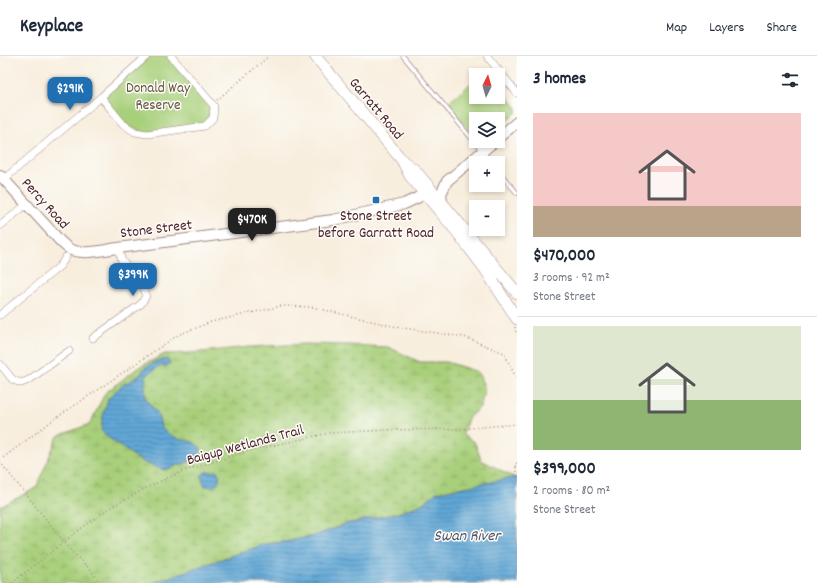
<!DOCTYPE html>
<html lang="en">
<head>
<meta charset="utf-8">
<style>
  :root { --surface:#fff; --page:#f6f6f7; --text:#1f2937; --muted:#747a83; --line:#e0e1e3; --accent:#1f6fb2 }
  body { margin:0; font-family:Dekko,sans-serif; background:var(--page); color:var(--text); height:100vh; display:flex; flex-direction:column; font-size:15px; white-space:nowrap }
  * { box-sizing:border-box; margin:0 }
  p { font-size:13px; color:var(--muted) }
  .icon { flex:none; width:22px; height:22px; fill:none; stroke:currentColor; stroke-width:2; stroke-linecap:round; stroke-linejoin:round }
  .map { position:relative; flex:1; overflow:hidden }
  .details { display:flex; flex-direction:column; background:var(--surface); width:300px }
  .details>* { flex:none }
  .needle { width:26px; rotate:5deg }
  .fabs { position:absolute; left:469px; top:12px; display:grid; gap:8px }
  .fabs a { display:grid; place-items:center; width:36px; height:36px; border-radius:0px; background:var(--surface); box-shadow:0 2px 6px #0003; font-size:20px }
  .price { position:absolute; translate:-50% -34px; padding:0 9px; border-radius:8px; background:var(--accent); color:#fff; font-size:13px; line-height:26px; filter:drop-shadow(0 1px 2px #0008) }
  .price::after { content:''; position:absolute; left:50%; top:24px; width:12px; height:9px; margin-left:-6px; background:inherit; clip-path:polygon(0 0,100% 0,50% 100%) }
  .price.selected { background:#222; color:#fff }
  ul { padding:0; list-style:none }
  li { display:grid; align-content:center; gap:8px; height:212px; padding:0 16px }
  li+li { border-top:1px solid var(--line) }
  li span { display:grid; place-items:center; height:124px; border-radius:0px; color:#555 }
  li>.icon { margin-inline-start:auto }
  span .icon { width:72px; height:72px; fill:#fffc; stroke-width:1 }
  li b { font-size:17px }
  h2 { display:flex; justify-content:space-between; align-items:center; height:48px; padding:0 16px; font-size:17px }
  header { display:flex; align-items:center; gap:24px; box-sizing:border-box; height:56px; padding:0 20px; background:var(--surface); border-bottom:1px solid var(--line) }
  header strong { font-size:19px }
  nav { display:flex; gap:22px; margin-inline-start:auto; font-size:14px }
  main { display:flex; flex:1; min-height:0 }
  .map>svg:first-child { display:block }
  .wetland { fill:url(#wetland-marsh); stroke:#797752 }
  .park { fill:#a8cf7a; stroke:#797752 }
  .water { fill:url(#water-rules); stroke:#566380 }
  .lines { fill:none; stroke-linecap:round; stroke-linejoin:round }
  .lane-casing { stroke:#a18684; stroke-width:5 }
  .street-casing { stroke:#a18684; stroke-width:8 }
  .secondary-casing { stroke:#a18684; stroke-width:12 }
  .primary-casing { stroke:#a18684; stroke-width:12 }
  .path { stroke:#a18684; stroke-width:1.5; stroke-dasharray:1 3; stroke-linecap:butt }
  .lane { stroke:#fff; stroke-width:3.5 }
  .street { stroke:#fff; stroke-width:7 }
  .secondary { stroke:#fff; stroke-width:10 }
  .primary { stroke:#fff; stroke-width:11 }
  .poi-dot { fill:#1f6fb2; stroke:#fdfcf7; stroke-width:1.5 }
  .labels { text-anchor:middle; stroke-width:3; stroke-linejoin:round; paint-order:stroke }
  .park-label { font-size:15px; fill:#665443; stroke:#fdfcf7 }
  .street-label { font-size:15px; fill:#4a1f2b; stroke:#fdfcf7 }
  .poi-label { font-size:15px; fill:#4a1f2b; stroke:#fdfcf7 }
  .water-label { font-size:16px; font-style:italic; fill:#53556f; stroke:#fdfcf7 }
</style>
</head>
<body>
<header>
<strong>Keyplace</strong>
<nav><a>Map</a><a>Layers</a><a>Share</a></nav>
</header>
<main>
<div class="map">
<svg width="517" height="527" viewBox="0 0 517 527">
  <defs>
    <pattern id="wetland-marsh" width="20" height="14" patternUnits="userSpaceOnUse"><rect width="20" height="14" fill="#a8cf7a"/><path d="M1 5h8M5 5V1M11 12h8M15 12V8" fill="none" stroke="#92b16a"/></pattern>
    <pattern id="water-rules" width="6" height="5" patternUnits="userSpaceOnUse"><rect width="6" height="5" fill="#61a7d6"/><path d="M0 2.5h6" fill="none" stroke="#5287ae"/></pattern>
  </defs>
  <rect width="100%" height="100%" fill="#fdfcf7"/>
  <filter id="ink" filterUnits="userSpaceOnUse"><feTurbulence type="fractalNoise" baseFrequency=".025" numOctaves="2"/><feDisplacementMap in="SourceGraphic" scale="8" xChannelSelector="R" yChannelSelector="G"/><feConvolveMatrix kernelMatrix="1 2 1 2 8 2 1 2 1" color-interpolation-filters="sRGB"/></filter>
  <filter id="wash" filterUnits="userSpaceOnUse"><feTurbulence type="fractalNoise" baseFrequency=".012" numOctaves="4" result="noise"/><feDisplacementMap in="SourceGraphic" scale="16" xChannelSelector="R" yChannelSelector="G"/><feGaussianBlur stdDeviation="0.9" result="paint"/><feColorMatrix in="noise" values="0 0 0 0 0 0 0 0 0 0 0 0 0 0 0 0 0 1.4 0 .05"/><feComposite in="paint" operator="in"/></filter>
  <g filter="url(#wash)">
    <rect width="100%" height="100%" fill="#f8eede"/>
    <path class="wetland" d="M305,288L349,289L388,291L420,306H447L478,316L485,333L480,351L469,361L462,378L475,387L481,404L516,422L437,436L422,448L398,457L346,468L314,480L290,485L265,488L152,527H0V451L36,432L58,380L90,368L105,337L139,311L165,298L191,297L249,291Z"/>
    <path class="park" d="M147,0H171L214,50L205,70L147,78L123,68L99,44Z
      M476,23V41H498V30L517,52V56L498,72V63H476V82L447,48Z"/>
    <path class="water" d="M167,303L170,307L167,310L158,311L146,320L145,331L146,343L158,358L161,371L167,377L179,383L193,386L201,392L200,397L194,404L165,414L155,411L141,405L106,380L101,374L103,359L108,343L121,330L139,320L146,311L157,305Z
      M217,415L220,420L218,427L213,431L205,430L201,420L205,416Z
      M517,421V527H152L265,488L290,485L314,480L346,468L398,457L422,448L437,436Z"/>
  </g>
  <g filter="url(#ink)">
    <g class="lines">
      <g class="lane-casing">
        <path id="lane" d="M403,0L492,107
          M498,115L517,137"/>
      </g>
      <g class="street-casing">
        <path id="street" d="M487,0L517,37
          M101,41L123,68L135,76L147,78L205,70L213,62L214,50L171,0
          M4,123L101,41L147,0
          M0,170L27,148
          M0,259L60,210L66,201
          M93,282L141,248L146,240L144,231L122,205L118,192
          M0,308L13,324L21,327L29,324L69,295"/>
      </g>
      <g class="secondary-casing">
        <path id="secondary" d="M498,82L517,66
          M0,119L61,186C64,189 68,192 71,194C86,199 104,194 118,192L333,164L404,148L417,142L430,132
          M442,145L441,138L447,125L495,85"/>
      </g>
      <g class="primary-casing">
        <path id="primary" d="M315,0L402,104L410,120L457,176L485,213L517,263
          M404,106L415,114L517,237"/>
      </g>
      <path class="path" d="M217,44L269,0
        M515,271L517,279
        M0,404L56,362L178,279L211,266L281,250L312,251L397,271L464,281L504,297L517,324
        M0,406L73,497L91,514L100,527
        M517,407L515,409V410H517
        M516,411V416H517
        M12,527L79,474L111,451L152,429L186,414L248,395L329,377L387,374L459,373L517,368"/>
      <use href="#lane" class="lane"/>
      <use href="#street" class="street"/>
      <use href="#secondary" class="secondary"/>
      <use href="#primary" class="primary"/>
    </g>
  </g>
  <rect class="poi-dot" x="372" y="140" width="8" height="8" rx="2"/>
  <g class="labels">
    <g class="park-label">
      <text x="158" y="36">Donald Way<tspan x="158" dy="17">Reserve</tspan></text>
    </g>
    <g class="street-label">
      <text transform="translate(377 52) rotate(50)" y="5">Garratt Road</text>
      <text transform="translate(46 147) rotate(48)" y="5">Percy Road</text>
      <text transform="translate(156 172) rotate(-7)" y="5">Stone Street</text>
      <text transform="translate(245 388) rotate(-15)" y="5">Baigup Wetlands Trail</text>
    </g>
    <g class="poi-label">
      <text x="376" y="164">Stone Street<tspan x="376" dy="17">before Garratt Road</tspan></text>
    </g>
    <g class="water-label">
      <text x="467" y="484">Swan River</text>
    </g>
  </g>
</svg>
<div class="fabs">
<a><svg class="needle" viewBox="-14 -14 28 28"><path d="M0-13l5 13h-10z" fill="#e53935"/><path d="M0 13l5-13h-10z" fill="#747a83"/></svg></a>
<a><svg class="icon" aria-label="layers" viewBox="0 0 24 24"><path d="M12 4l9 5-9 5-9-5zM3 14l9 5 9-5"/></svg></a>
<a>+</a>
<a>−</a>
</div>
<b class="price" style="left:70px;top:55px">$291K</b>
<b class="price selected" style="left:252px;top:186px">$470K</b>
<b class="price" style="left:133px;top:241px">$399K</b>
</div>
<section class="details">
<h2>3 homes<svg class="icon" aria-label="filters" viewBox="0 0 24 24"><path d="M4 7h16M4 17h16"/><circle cx="9" cy="7" r="2"/><circle cx="15" cy="17" r="2"/></svg></h2>
<ul>
<li><span style="background:linear-gradient(#f6c9c9 75%,#b9a48a 0)"><svg class="icon" aria-label="home" viewBox="0 0 24 24"><path d="M3 11l9-7 9 7M6 9v11h12V9"/></svg></span><div><b>$470,000</b><p>3 rooms · 92 m²</p><p>Stone Street</p></div></li>
<li><span style="background:linear-gradient(#dfe7d0 60%,#8fb573 0)"><svg class="icon" aria-label="home" viewBox="0 0 24 24"><path d="M3 11l9-7 9 7M6 9v11h12V9"/></svg></span><div><b>$399,000</b><p>2 rooms · 80 m²</p><p>Stone Street</p></div></li>
</ul>
</section>
</main>
</body>
</html>
